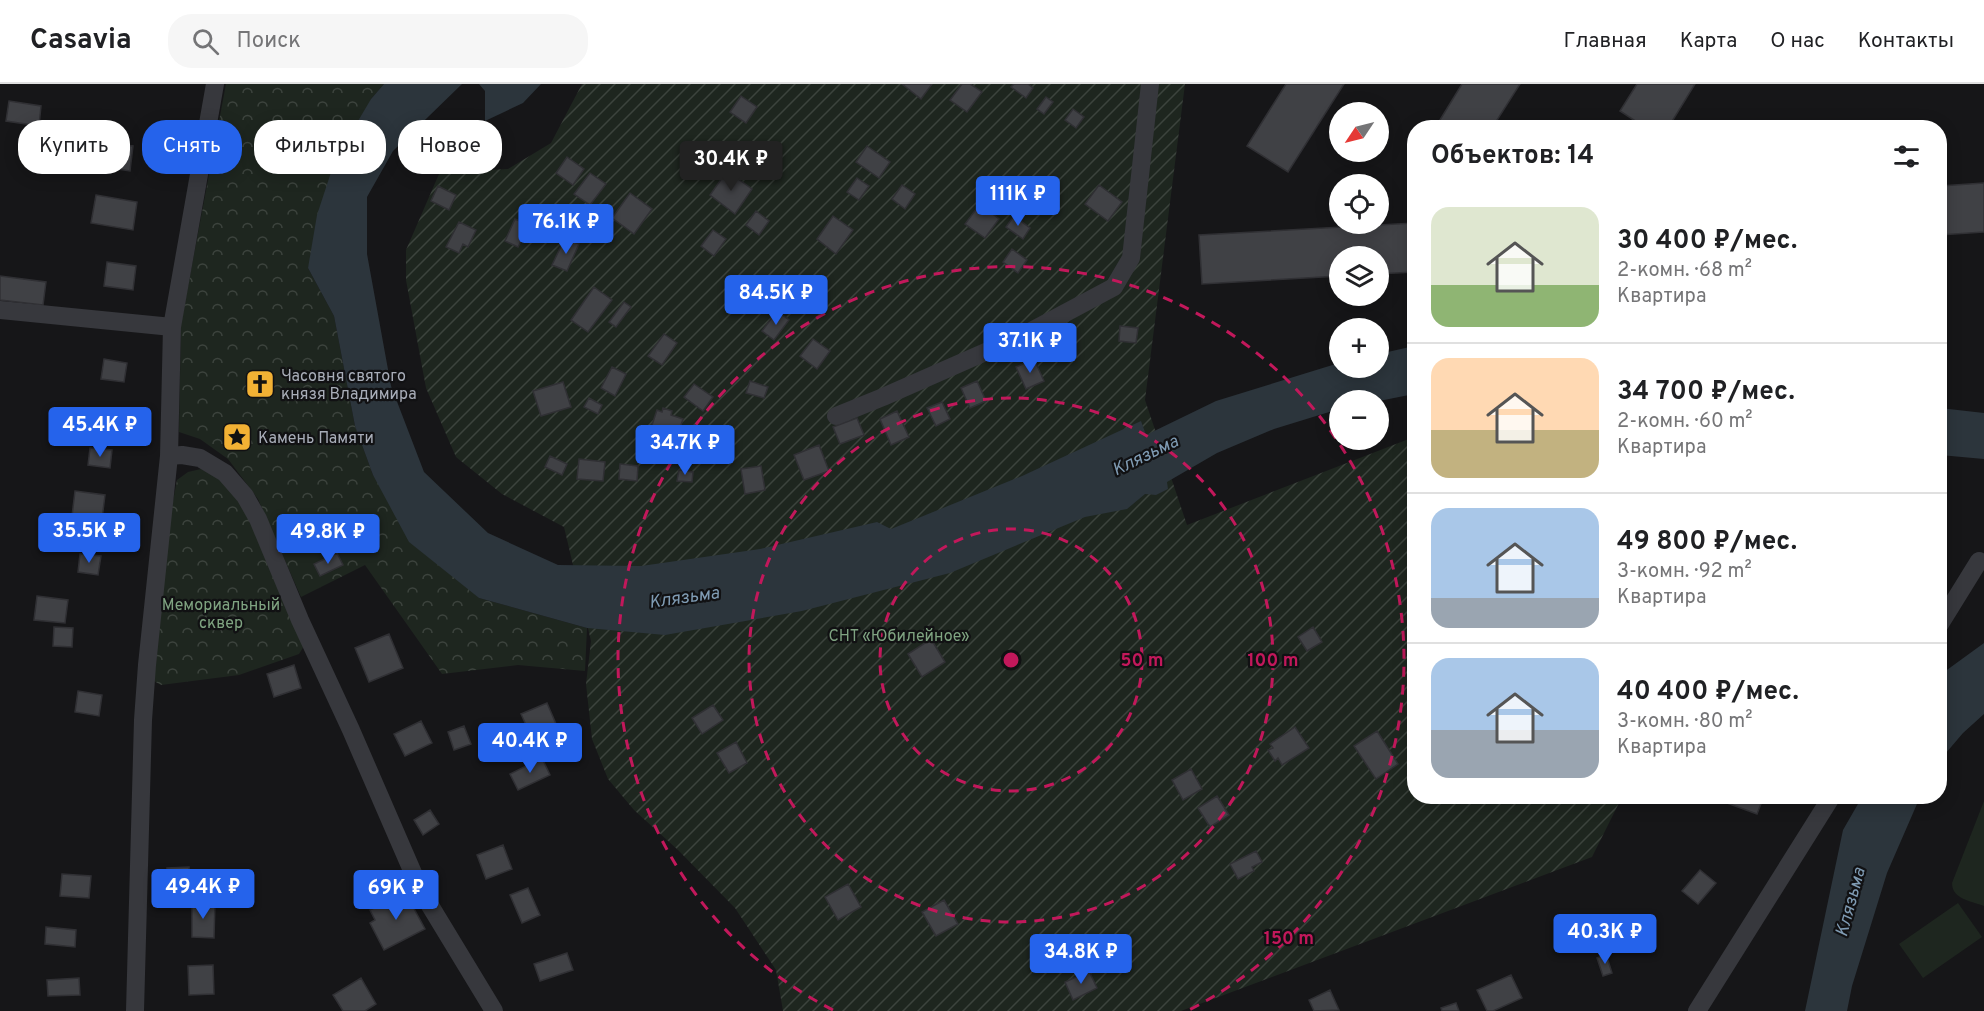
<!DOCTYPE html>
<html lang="ru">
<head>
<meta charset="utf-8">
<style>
  :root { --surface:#fff; --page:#f6f6f6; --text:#202124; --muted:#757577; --line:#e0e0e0; --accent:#2563eb }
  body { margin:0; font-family:Overpass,sans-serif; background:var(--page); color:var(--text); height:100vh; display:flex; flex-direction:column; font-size:22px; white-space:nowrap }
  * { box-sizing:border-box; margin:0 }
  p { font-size:20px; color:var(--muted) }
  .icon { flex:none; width:33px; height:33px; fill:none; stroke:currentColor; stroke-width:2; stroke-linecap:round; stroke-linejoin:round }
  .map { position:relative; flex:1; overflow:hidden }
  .side { position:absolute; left:1407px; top:36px; width:540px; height:684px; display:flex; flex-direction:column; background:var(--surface); border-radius:24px; box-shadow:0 3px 15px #0003 }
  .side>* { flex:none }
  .top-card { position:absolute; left:18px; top:36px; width:570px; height:54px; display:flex; gap:12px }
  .needle { width:39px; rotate:235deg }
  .buttons { position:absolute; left:1329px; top:18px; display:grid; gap:12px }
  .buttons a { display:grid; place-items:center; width:60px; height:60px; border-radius:50%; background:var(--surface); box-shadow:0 3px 15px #0003; font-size:30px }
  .price { position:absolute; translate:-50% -51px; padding:0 14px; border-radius:6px; background:var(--accent); color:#fff; font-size:20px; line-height:39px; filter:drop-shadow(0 2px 3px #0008) }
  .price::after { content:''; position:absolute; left:50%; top:36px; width:18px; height:14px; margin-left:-9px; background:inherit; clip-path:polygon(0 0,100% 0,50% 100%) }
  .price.active { background:#222; color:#fff }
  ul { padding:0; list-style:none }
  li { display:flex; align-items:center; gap:18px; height:150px; padding:0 24px }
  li+li { border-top:2px solid var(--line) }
  li span { display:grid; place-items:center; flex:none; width:168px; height:120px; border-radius:18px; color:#555 }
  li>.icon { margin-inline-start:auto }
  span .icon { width:72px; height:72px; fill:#fffc; stroke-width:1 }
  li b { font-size:26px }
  h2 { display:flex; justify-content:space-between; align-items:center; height:72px; padding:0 24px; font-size:26px }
  .tag { padding:0 21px; border-radius:24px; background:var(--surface); box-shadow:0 3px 15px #0003; font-size:21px; line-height:54px }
  .tag.active { background:var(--accent); color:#fff }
  header { display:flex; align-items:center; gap:36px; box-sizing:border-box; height:84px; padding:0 30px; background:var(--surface); border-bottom:2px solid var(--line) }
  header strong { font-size:28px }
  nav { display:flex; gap:33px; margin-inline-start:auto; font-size:21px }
  .search { width:420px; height:54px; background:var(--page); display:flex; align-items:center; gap:15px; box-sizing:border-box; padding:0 21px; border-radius:24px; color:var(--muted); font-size:22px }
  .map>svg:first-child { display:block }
  .forest { fill:url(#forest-crowns) }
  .garden { fill:url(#garden-furrows) }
  .pitch { fill:#1e261f }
  .water { fill:#2c353c }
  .building { fill:#404145; stroke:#303034; stroke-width:1.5 }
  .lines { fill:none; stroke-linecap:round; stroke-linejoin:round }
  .minor { stroke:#37383d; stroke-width:18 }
  .ring { fill:none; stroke:#c2185b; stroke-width:3; stroke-dasharray:10 8 }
  .labels { text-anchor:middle; stroke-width:4.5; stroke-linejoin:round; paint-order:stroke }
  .poi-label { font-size:16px; fill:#a8adb8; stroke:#111113; text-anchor:start }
  .park-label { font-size:16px; fill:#7fa381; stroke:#111113 }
  .water-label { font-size:18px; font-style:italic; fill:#7f9bb3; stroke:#111113 }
  .centre { fill:#c2185b; stroke:#111113; stroke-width:3 }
  .ring-label { font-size:18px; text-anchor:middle; font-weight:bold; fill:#c2185b; stroke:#111113; stroke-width:4.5; stroke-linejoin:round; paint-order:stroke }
</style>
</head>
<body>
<header>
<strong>Casavia</strong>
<div class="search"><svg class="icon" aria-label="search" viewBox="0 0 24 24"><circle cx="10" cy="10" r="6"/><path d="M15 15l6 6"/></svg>Поиск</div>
<nav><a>Главная</a><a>Карта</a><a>О нас</a><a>Контакты</a></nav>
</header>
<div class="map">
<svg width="1984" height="927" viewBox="0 0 1984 927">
  <defs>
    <pattern id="forest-crowns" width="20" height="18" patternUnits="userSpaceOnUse" patternTransform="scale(1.5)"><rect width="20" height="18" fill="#1e261f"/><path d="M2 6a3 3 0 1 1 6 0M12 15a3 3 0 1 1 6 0" fill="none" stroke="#3c433d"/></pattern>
    <pattern id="garden-furrows" width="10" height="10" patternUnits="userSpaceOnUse" patternTransform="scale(1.5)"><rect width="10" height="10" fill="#1e261f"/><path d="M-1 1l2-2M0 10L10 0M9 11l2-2" fill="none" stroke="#3c433d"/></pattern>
  </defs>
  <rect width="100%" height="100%" fill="#161618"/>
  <path class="forest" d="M226,0H384L371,15L308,184L334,232L355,342L373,391L479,514L587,544L585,587L518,581L442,590L365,481L301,513L258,415L228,375L200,355L179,348L181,240Z
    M201,385L214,391L233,408L248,433L304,562L299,570L239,591L161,601L154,597L168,444L177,396L188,388Z"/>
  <path class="garden" d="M582,0H1185L1145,316L1187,441L1414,353V712L1622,713L1592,773L1181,927H783L776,886L735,824L678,766L634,726L608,695L592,655L586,600L591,557L564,443L502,410L456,373L426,304L406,196V166L449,67L488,86L508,85L551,59Z"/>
  <path class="pitch" d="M1984,717V822C1971,817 1952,815 1952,799Z
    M1958,819L1982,853L1923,894L1899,860Z"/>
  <path class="water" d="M384,0H462L393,67L367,113V170L391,302L424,388L488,449L558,481L641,482L760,465L877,438L891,445L1022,392L1141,337L1146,351L1216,317L1339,279L1340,284H1378L1379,270L1414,262V310L1379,317L1340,316L1339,325L1274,345L1217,369L1167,398L1168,405L1156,411L1145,410L1127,425L1085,433L950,489L802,527L665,551L587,544L479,514L409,458L373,391L355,342L334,232L308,184L317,131L335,76L371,15Z
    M479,0H541L523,19L485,37V7Z
    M1940,324L1984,329V375L1940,371Z
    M1984,559V630L1963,649L1940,676V591Z
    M1862,713H1920L1887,789L1852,902L1847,927H1805L1843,746Z"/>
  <path class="building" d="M902,0H932L921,15Z
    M962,0H970L982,8L967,28L950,16Z
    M1014,0H1028L1033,4L1026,14L1011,3Z
    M1286,0H1344L1288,88L1247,62Z
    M1462,0H1520L1492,44H1435Z
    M1637,0H1695L1668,44H1646L1620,27Z
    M741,12L757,23L746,39L730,28Z
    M1046,13L1053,18L1044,30L1037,25Z
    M9,17L41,22L39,42L6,37Z
    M1073,25L1084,33L1076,44L1065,36Z
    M93,57L133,62L130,87L90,81Z
    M867,62L890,78L879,94L856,78Z
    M567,73L584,85L573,101L556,89Z
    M727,87L752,105L735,130L710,111Z
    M590,89L606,100L590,121L574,110Z
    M857,94L869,102L859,116L847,108Z
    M1984,99V148L1940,151V102Z
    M902,101L915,110L905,125L892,115Z
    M1099,101L1122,118L1108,137L1085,120Z
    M438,102L456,111L449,126L431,117Z
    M630,109L652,125L634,150L612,134Z
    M96,111L137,118L133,146L91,139Z
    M980,120L999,135L985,154L965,140Z
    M756,127L769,137L759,151L746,141Z
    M833,132L853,146L836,170L817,155Z
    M1014,132L1030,144L1023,155L1006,143Z
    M515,135L529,141L518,163L505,157Z
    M459,138L476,146L468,163L463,160L459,169L446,163Z
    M1414,139V188L1378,190V172H1340V192L1202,200L1199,151Z
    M713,146L726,155L714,172L701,162Z
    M565,154L579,160L567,187L552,181Z
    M1012,165L1027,176L1018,189L1003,178Z
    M107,178L136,182L133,206L104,202Z
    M0,192L46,198L43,221L0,216Z
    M594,203L612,216L588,248L571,236Z
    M624,218L631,223L616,243L609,238Z
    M777,227L789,236L774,256L762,247Z
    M1120,242L1138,244L1136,259L1119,257Z
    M664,250L677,259L662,281L648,272Z
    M1063,254L1069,267L1051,275L1045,261Z
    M813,255L830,267L817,285L800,272Z
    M104,275L127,279L124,298L101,295Z
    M1034,275L1044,297L1026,305L1016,283Z
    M612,283L626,290L615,312L601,304Z
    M750,297L768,303L764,314L746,309Z
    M977,297L986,317L970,324L961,304Z
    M563,298L571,323L541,332L533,307Z
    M694,300L713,313L703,327L684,313Z
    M589,314L602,321L598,330L584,323Z
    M942,318L950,335L936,342L927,324Z
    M663,324L672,327L671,331L683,335L675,359L649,350L657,326L662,328Z
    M897,327L909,353L891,361L880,335Z
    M857,334L864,351L840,360L833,343Z
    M819,361L829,387L804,396L794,371Z
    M90,364L112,366L110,384L88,381Z
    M550,372L567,380L562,391L545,383Z
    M579,375L605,378L603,397L577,395Z
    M620,380L638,382L637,397L619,395Z
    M761,382L765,406L745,410L741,385Z
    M679,386L693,388L692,398L677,397Z
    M75,407L105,411L102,435L72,432Z
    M337,469L343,481L320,492L314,480Z
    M80,470L101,472L98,491L78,488Z
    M37,512L68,516L65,539L34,536Z
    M54,543L73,544L72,563L53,562Z
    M1313,543L1322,558L1307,567L1298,553Z
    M389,550L403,584L369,598L355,564Z
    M931,555L945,578L922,593L908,570Z
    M294,581L301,604L274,613L267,590Z
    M78,607L102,611L99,632L75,628Z
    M547,619L556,640L531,652L521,630Z
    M713,621L723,636L702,650L692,634Z
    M421,637L432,659L405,672L394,650Z
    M464,642L471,660L454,666L448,648Z
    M1295,643L1309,664L1282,681L1278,674L1275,677L1268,666L1273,664L1270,660Z
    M1377,647L1398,680L1376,695L1354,662Z
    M736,658L747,679L729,689L717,669Z
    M542,674L550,691L518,706L510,690Z
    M1191,685L1202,705L1183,716L1172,696Z
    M1217,712L1229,731L1210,743L1198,724Z
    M1729,712H1764L1757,730L1727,719Z
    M430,726L439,740L423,751L414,736Z
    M503,761L512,785L486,795L477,771Z
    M1256,767L1262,778L1252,783L1254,787L1238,795L1230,780Z
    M189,783L190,798L167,799V784Z
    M1700,786L1716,799L1698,820L1682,807Z
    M62,790L91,792L89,814L60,812Z
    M848,800L861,823L838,836L825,813Z
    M528,804L540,831L522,839L510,811Z
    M405,808L425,845L384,866L370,839L375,836L370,826Z
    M944,816L958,840L936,852L922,828Z
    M192,818H215L214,854L192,853Z
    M46,843L76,846L75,863L45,860Z
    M567,869L573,886L540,897L534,880Z
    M1606,870L1612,889L1603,892L1597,874Z
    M213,881L214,910L189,911L188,882Z
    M1089,887L1097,904L1073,916L1065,898Z
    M1511,891L1522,914L1493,927H1487L1477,906Z
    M79,894L80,911L48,912L47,896Z
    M361,894L376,920L365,927H343L333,911Z
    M1330,906L1339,926L1314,927L1309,916Z
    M1456,919L1459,927H1442L1441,924Z"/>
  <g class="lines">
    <path class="minor" d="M0,226L172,243
      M836,332L883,313L1022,252L1114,203L1131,174L1150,0
      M169,372L182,371L200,374L225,389L245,412L258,435L300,536L351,646L420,805L494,927
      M1940,540L1979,477
      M135,927L143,636L147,581L169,372L172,243L215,0
      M1697,927L1832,712"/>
  </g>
  <g class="ring">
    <circle cx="1011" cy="576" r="131"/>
    <circle cx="1011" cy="576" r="262"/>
    <path d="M833 926A393 393 0 1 1 1189 926"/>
  </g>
  <defs>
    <g id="church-square" transform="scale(1.5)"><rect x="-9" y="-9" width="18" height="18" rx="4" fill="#f2b134" stroke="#111113"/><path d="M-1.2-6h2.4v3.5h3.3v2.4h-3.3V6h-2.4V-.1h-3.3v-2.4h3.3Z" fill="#111"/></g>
    <g id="sight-square" transform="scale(1.5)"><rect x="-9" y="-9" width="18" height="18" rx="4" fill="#f2b134" stroke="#111113"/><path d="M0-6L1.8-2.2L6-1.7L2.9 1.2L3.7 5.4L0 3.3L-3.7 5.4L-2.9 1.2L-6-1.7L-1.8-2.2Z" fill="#111"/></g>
  </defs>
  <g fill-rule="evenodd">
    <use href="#church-square" x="260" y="300"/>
    <use href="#sight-square" x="237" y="353"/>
  </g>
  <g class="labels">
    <g class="poi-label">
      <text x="281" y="297">Часовня святого<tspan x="281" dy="18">князя Владимира</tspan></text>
      <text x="258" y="359">Камень Памяти</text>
    </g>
    <g class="park-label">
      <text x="221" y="526">Мемориальный<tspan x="221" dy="18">сквер</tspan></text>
      <text x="899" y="557">СНТ «Юбилейное»</text>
    </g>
    <g class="water-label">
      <text transform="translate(1145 371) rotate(-26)" y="6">Клязьма</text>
      <text transform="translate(684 513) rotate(-8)" y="6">Клязьма</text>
      <text transform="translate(1850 818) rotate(-75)" y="6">Клязьма</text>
    </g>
  </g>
  <circle cx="1011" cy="576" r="9" class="centre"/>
  <g class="ring-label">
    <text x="1142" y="582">50 m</text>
    <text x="1273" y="582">100 m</text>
    <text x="1289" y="860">150 m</text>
  </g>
</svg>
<div class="buttons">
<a><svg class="needle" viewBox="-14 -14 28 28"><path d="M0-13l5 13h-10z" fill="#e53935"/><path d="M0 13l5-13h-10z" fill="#757577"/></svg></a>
<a><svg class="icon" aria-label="locate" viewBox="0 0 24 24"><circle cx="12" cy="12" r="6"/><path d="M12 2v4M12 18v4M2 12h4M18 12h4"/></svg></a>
<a><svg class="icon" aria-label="layers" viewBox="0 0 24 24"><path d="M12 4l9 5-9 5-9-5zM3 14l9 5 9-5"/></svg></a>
<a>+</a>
<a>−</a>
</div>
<b class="price active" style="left:731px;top:108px">30.4K ₽</b>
<b class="price" style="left:1018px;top:143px">111K ₽</b>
<b class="price" style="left:566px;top:171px">76.1K ₽</b>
<b class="price" style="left:776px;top:242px">84.5K ₽</b>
<b class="price" style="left:1030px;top:290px">37.1K ₽</b>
<b class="price" style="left:100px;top:374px">45.4K ₽</b>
<b class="price" style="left:685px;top:392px">34.7K ₽</b>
<b class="price" style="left:89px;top:480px">35.5K ₽</b>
<b class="price" style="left:328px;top:481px">49.8K ₽</b>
<b class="price" style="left:530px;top:690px">40.4K ₽</b>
<b class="price" style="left:203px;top:836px">49.4K ₽</b>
<b class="price" style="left:396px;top:837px">69K ₽</b>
<b class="price" style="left:1605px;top:881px">40.3K ₽</b>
<b class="price" style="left:1081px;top:901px">34.8K ₽</b>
<div class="top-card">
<a class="tag">Купить</a>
<a class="tag active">Снять</a>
<a class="tag">Фильтры</a>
<a class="tag">Новое</a>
</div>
<section class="side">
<h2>Объектов: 14<svg class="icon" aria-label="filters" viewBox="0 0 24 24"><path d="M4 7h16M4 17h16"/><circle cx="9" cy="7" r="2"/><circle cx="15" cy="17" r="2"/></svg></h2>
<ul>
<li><span style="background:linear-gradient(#dfe7d0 65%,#8fb573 0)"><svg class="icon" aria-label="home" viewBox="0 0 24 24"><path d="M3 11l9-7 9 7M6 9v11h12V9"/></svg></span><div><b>30 400 ₽/мес.</b><p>2-комн. · 68 m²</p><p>Квартира</p></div></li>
<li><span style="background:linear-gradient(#ffd9b3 60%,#c2b280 0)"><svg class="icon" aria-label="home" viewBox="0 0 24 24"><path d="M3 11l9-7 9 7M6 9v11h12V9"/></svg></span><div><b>34 700 ₽/мес.</b><p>2-комн. · 60 m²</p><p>Квартира</p></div></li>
<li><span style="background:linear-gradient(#a9c7e8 75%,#9aa5b1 0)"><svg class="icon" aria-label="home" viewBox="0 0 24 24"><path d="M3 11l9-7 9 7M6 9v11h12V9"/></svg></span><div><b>49 800 ₽/мес.</b><p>3-комн. · 92 m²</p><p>Квартира</p></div></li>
<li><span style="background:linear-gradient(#a9c7e8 60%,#9aa5b1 0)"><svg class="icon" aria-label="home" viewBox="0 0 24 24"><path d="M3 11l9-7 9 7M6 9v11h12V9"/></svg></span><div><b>40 400 ₽/мес.</b><p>3-комн. · 80 m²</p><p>Квартира</p></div></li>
</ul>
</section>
</div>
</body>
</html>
